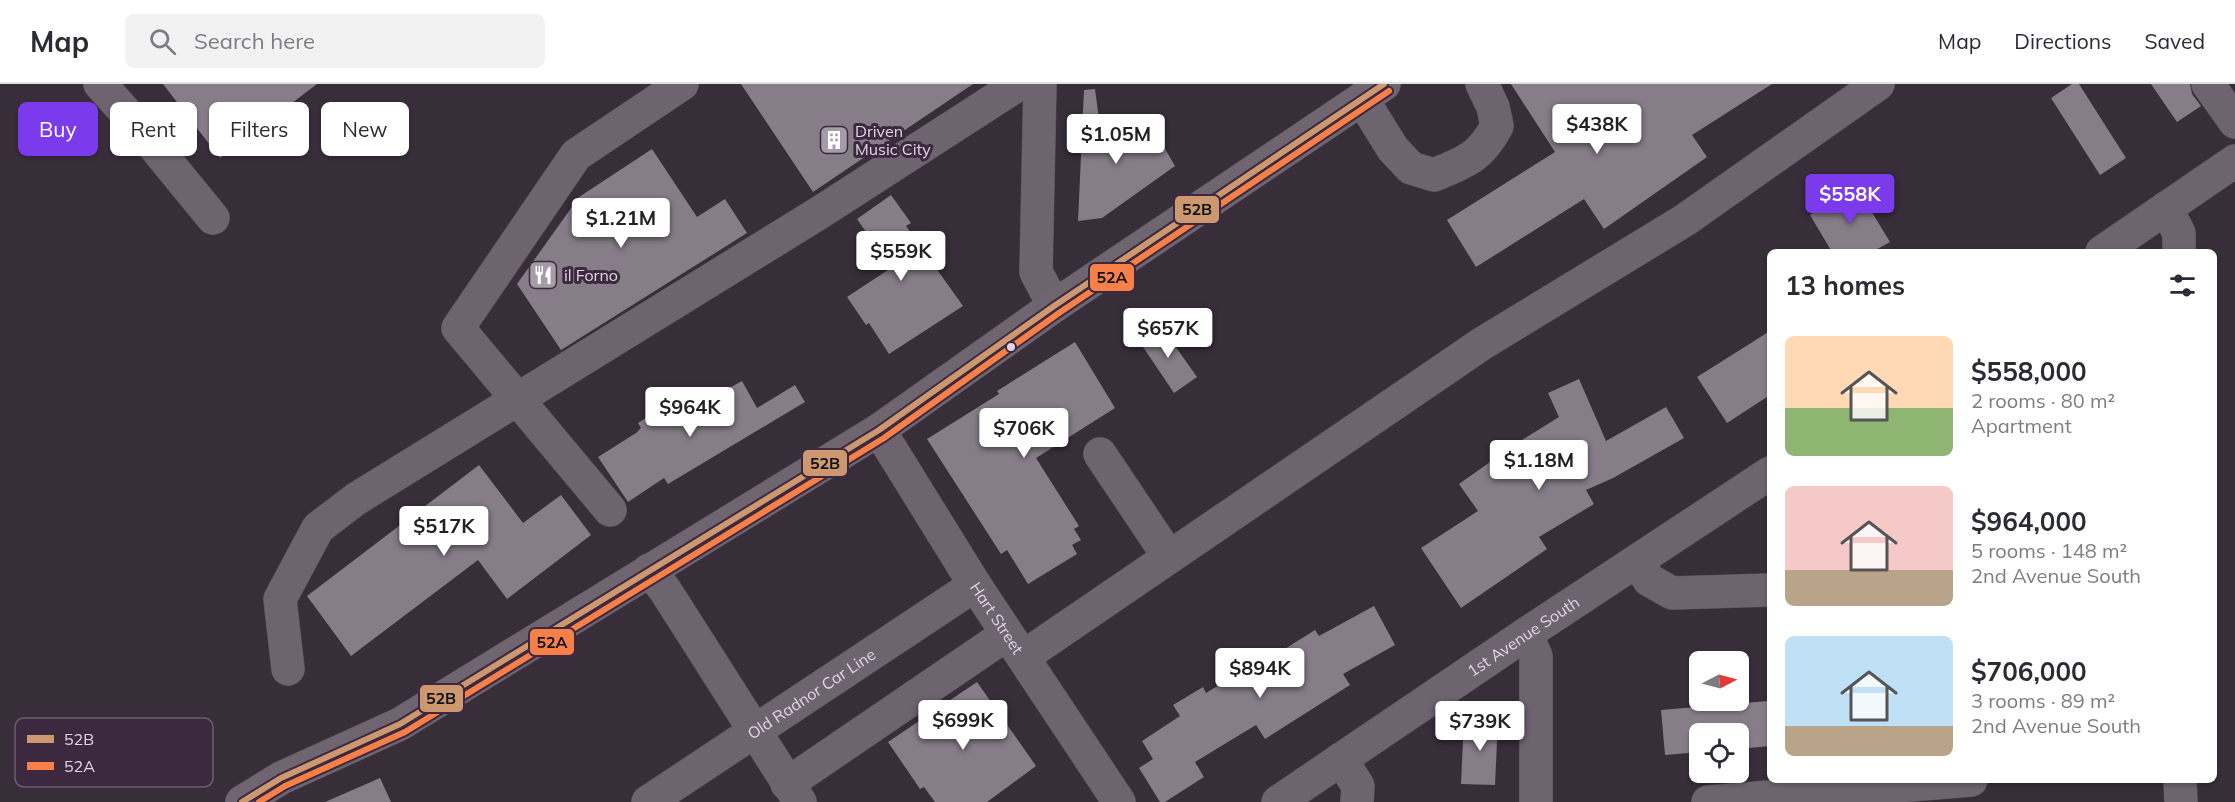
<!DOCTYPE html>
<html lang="en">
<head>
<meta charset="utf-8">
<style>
  :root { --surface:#fff; --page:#f2f2f3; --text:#2b2b33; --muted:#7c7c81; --line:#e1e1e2; --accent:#7c3aed }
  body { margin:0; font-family:Mulish,sans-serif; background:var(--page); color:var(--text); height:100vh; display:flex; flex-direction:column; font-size:22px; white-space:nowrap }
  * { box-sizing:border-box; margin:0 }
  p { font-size:20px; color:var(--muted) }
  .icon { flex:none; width:33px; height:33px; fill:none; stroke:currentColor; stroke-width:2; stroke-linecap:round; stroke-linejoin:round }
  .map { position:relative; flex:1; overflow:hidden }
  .sheet { position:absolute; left:1767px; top:165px; width:450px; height:534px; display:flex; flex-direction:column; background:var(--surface); border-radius:9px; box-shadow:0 2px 4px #0004 }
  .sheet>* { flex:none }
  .banner { position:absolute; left:18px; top:18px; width:570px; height:54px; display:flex; gap:12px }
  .needle { width:39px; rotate:84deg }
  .fabs { position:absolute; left:1689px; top:567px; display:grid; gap:12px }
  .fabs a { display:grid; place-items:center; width:60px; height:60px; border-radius:9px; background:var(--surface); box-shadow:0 2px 4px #0004; font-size:30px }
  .price { position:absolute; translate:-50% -51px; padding:0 14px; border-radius:6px; background:#fff; color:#222; font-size:20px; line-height:39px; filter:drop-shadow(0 2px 3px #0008) }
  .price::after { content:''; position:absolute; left:50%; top:36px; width:18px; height:14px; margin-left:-9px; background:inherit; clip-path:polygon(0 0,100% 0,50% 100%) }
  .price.on { background:var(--accent); color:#fff }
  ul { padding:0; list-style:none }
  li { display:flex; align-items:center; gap:18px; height:150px; padding:0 18px }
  li span { display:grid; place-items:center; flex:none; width:168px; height:120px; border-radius:9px; color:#555 }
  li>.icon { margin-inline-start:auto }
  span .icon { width:72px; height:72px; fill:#fffc; stroke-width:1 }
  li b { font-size:26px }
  h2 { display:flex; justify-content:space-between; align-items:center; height:72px; padding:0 18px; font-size:26px }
  .chip { padding:0 21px; border-radius:9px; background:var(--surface); box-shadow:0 2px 4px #0004; font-size:21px; line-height:54px }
  .chip.on { background:var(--accent); color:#fff }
  header { display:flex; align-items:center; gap:36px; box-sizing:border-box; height:84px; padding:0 30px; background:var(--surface); border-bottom:2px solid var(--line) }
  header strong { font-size:28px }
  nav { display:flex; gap:33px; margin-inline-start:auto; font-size:21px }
  .search { width:420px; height:54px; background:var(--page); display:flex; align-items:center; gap:15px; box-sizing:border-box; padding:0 21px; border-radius:9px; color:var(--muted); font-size:22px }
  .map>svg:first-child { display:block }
  .building { fill:#867d88 }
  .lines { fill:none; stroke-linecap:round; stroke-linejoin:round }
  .minor-casing { stroke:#564d57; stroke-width:34 }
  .major-casing { stroke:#564d57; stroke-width:34 }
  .minor { stroke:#6d646f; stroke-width:33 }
  .major { stroke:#6f6571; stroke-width:33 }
  .bus-1-casing { stroke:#3c293f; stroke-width:10 }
  .bus-2-casing { stroke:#3c293f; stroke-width:10 }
  .bus-1 { stroke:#cd976f; stroke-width:6 }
  .bus-2 { stroke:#f78048; stroke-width:6 }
  .bus-dot { fill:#e1d5e3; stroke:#3c293f; stroke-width:2 }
  .labels { text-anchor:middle; stroke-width:6; stroke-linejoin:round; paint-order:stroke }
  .poi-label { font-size:16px; fill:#e1d5e3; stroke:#3c293f; text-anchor:start }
  .street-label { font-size:16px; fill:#e1d5e3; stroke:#3c293f }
  .key { fill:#3c293f; stroke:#6e5d70; stroke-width:1.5 }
  .key-label { font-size:16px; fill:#e1d5e3 }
  .line-badge { stroke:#3c293f; stroke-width:2 }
  .pale-badge-label { font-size:16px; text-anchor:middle; font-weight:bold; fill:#111 }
</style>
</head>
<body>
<header>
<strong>Map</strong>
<div class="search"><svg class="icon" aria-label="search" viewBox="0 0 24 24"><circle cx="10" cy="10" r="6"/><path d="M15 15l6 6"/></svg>Search here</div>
<nav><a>Map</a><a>Directions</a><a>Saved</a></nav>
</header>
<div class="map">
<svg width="2235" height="718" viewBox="0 0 2235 718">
  <rect width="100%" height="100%" fill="#382e3a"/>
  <path class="building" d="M163,0H317L220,74Z
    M741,0H973L813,108Z
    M1511,0H1772L1692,51L1707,73L1604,145L1584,115L1476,183L1447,136L1555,68Z
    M2072,0H2079L2126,74L2100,91L2051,14Z
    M2151,0H2190L2192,10L2201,22L2177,38Z
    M1095,5L1103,66L1150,39L1175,82L1102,134L1078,137L1084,6Z
    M652,65L697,133L725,115L747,149L561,266L517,200L579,113Z
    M1856,102L1890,158L1872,168H1832L1810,131Z
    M891,111L911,139L906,142L963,222L889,270L869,239L866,241L847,213L891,184L857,135Z
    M1161,242L1197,293L1174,309L1139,257Z
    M1770,247V311L1727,339L1697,293Z
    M1075,258L1115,324L1036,374L1079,442L1074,445L1081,456L1072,461L1077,470L1028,500L1007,466L1001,470L927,355L999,310L997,307Z
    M1579,295L1606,357L1666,323L1684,354L1613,394L1586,406L1594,420L1539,453L1547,465L1461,524L1421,464L1478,427L1459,400L1514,361L1559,333L1548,309Z
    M742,297L757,324L795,301L805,318L668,400L664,394L628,418L598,373L636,349L641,344L638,339L665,322L676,340L713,318L711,314Z
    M479,381L523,439L561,411L591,451L507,515L478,476L351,572L307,512Z
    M1374,522L1395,561L1343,590L1350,601L1265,655L1256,641L1195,678L1204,693L1165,718H1160L1139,684L1153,675L1142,657L1180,632L1173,621L1203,603L1206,609L1270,570L1272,573L1315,546L1319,552Z
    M977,598L1036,682L987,718H935L924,703L920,705L888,658Z
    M1768,617L1770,662L1738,665V650H1700V668L1665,671L1661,626Z
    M1464,635L1498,636L1495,701L1461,700Z
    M380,694L391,718H325Z"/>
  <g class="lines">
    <g class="minor-casing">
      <g id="minor">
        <path d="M100,0L136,40L213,134"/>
        <path d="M1040,0L1036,188L1054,222"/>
        <path d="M2208,0L2235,38"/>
        <path d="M1362,15L1393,65L1411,84L1434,91C1465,78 1480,74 1497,42L1493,23L1482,0"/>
        <path d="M2166,124L2179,149V168"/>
        <path d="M2102,168L2235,77"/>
        <path id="s1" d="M879,346L975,501L1119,718"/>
        <path d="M1100,370L1169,473"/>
        <path d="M610,426L458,244L576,71L682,0"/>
        <path d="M1637,477L1649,496L1672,509L1770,506"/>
        <path d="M649,486L665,506L800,718"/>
        <path d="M1526,550L1536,572V718"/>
        <path d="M1023,573L1483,259L1685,136L1878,0"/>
        <path d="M288,585L280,515L318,444L356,415L819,129L1019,0"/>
        <path d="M1341,675L1358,702L1357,718"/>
        <path d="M2180,696L2181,718"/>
        <path d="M787,700L1007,550"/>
        <path id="s2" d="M648,718L975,501"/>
        <path id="s3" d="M1278,718L1526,550L1770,389"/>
        <path d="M1708,718L1971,696"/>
      </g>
    </g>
    <g class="major-casing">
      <path id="major" d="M242,718L281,694L400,640L879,346L1054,222L1384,0"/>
    </g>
    <use href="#minor" class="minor"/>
    <use href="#major" class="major"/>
    <g class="bus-1-casing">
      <path id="bus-1" d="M242,718L281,694L400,640L879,346L1054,222L1384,0"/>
    </g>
    <g class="bus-2-casing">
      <path id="bus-2" d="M259,718L285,702L405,648L884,354L1059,229L1389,7"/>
    </g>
    <use href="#bus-1" class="bus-1"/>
    <use href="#bus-2" class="bus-2"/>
  </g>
  <defs>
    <g id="building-square" transform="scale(1.5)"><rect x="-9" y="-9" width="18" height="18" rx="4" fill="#a69ba8" stroke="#3c293f"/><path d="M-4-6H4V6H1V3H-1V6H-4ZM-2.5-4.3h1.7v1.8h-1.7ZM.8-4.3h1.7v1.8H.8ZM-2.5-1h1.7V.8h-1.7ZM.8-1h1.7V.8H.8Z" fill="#fff"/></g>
    <g id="restaurant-square" transform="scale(1.5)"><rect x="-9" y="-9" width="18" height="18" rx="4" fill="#a69ba8" stroke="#3c293f"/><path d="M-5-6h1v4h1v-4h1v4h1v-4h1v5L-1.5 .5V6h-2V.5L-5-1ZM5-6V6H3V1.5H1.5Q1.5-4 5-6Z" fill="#fff"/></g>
  </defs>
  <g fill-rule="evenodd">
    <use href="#building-square" x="834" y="56"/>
    <use href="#restaurant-square" x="543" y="191"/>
  </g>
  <circle class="bus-dot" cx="1011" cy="263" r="5"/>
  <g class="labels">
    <g class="poi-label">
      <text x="855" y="53">Driven<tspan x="855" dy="18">Music City</tspan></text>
      <text x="564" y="197">il Forno</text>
    </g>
    <g class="street-label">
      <text dy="6" stroke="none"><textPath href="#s1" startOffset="222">Hart Street</textPath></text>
      <text dy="6" stroke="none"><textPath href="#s3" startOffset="296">1st Avenue South</textPath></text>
      <text dy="6" stroke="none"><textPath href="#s2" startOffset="196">Old Radnor Car Line</textPath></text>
    </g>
  </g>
  <rect x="15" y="634" width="198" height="69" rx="9" class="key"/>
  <rect x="27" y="651" width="27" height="8" fill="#cd976f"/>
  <rect x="27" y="678" width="27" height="8" fill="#f78048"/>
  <g class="key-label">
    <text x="64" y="661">52B</text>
    <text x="64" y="688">52A</text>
  </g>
  <g class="line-badge">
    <rect x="1174" y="111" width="46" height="29" rx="6" fill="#cd976f"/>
    <rect x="1089" y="179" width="46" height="29" rx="6" fill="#f78048"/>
    <rect x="802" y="365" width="46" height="28" rx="6" fill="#cd976f"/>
    <rect x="529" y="544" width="46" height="28" rx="6" fill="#f78048"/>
    <rect x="419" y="600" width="45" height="29" rx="6" fill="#cd976f"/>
  </g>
  <g class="pale-badge-label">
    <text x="1197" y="131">52B</text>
    <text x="1112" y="199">52A</text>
    <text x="825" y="385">52B</text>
    <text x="552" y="564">52A</text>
    <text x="441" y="620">52B</text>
  </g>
</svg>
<div class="fabs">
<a><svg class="needle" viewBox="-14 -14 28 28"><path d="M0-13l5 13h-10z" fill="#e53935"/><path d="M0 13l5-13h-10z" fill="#7c7c81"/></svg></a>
<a><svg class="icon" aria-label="locate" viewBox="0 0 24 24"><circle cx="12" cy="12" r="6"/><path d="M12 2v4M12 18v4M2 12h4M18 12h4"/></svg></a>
</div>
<b class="price" style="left:1597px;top:71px">$438K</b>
<b class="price" style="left:1116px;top:81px">$1.05M</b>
<b class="price on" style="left:1850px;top:141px">$558K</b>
<b class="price" style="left:621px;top:165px">$1.21M</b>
<b class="price" style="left:901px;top:198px">$559K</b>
<b class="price" style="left:1168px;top:275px">$657K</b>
<b class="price" style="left:690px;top:354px">$964K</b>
<b class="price" style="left:1024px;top:375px">$706K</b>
<b class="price" style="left:1539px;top:407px">$1.18M</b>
<b class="price" style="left:444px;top:473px">$517K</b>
<b class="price" style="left:1260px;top:615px">$894K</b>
<b class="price" style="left:963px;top:667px">$699K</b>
<b class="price" style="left:1480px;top:668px">$739K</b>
<div class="banner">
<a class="chip on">Buy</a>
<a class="chip">Rent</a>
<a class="chip">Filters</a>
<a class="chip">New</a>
</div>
<section class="sheet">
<h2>13 homes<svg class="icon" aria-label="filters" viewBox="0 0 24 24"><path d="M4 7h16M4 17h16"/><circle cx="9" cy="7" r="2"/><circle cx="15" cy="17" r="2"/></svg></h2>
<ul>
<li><span style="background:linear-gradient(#ffd9b3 60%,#8fb573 0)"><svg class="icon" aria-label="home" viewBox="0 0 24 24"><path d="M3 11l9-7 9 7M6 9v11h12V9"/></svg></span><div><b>$558,000</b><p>2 rooms · 80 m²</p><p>Apartment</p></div></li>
<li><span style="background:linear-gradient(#f6c9c9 70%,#b9a48a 0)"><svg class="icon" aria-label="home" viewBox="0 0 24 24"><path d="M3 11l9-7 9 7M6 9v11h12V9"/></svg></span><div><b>$964,000</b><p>5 rooms · 148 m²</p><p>2nd Avenue South</p></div></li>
<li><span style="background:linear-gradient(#bfe0f5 75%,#b9a48a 0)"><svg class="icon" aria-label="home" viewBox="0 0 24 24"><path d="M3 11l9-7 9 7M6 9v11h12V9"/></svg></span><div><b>$706,000</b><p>3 rooms · 89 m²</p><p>2nd Avenue South</p></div></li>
</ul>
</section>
</div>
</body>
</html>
